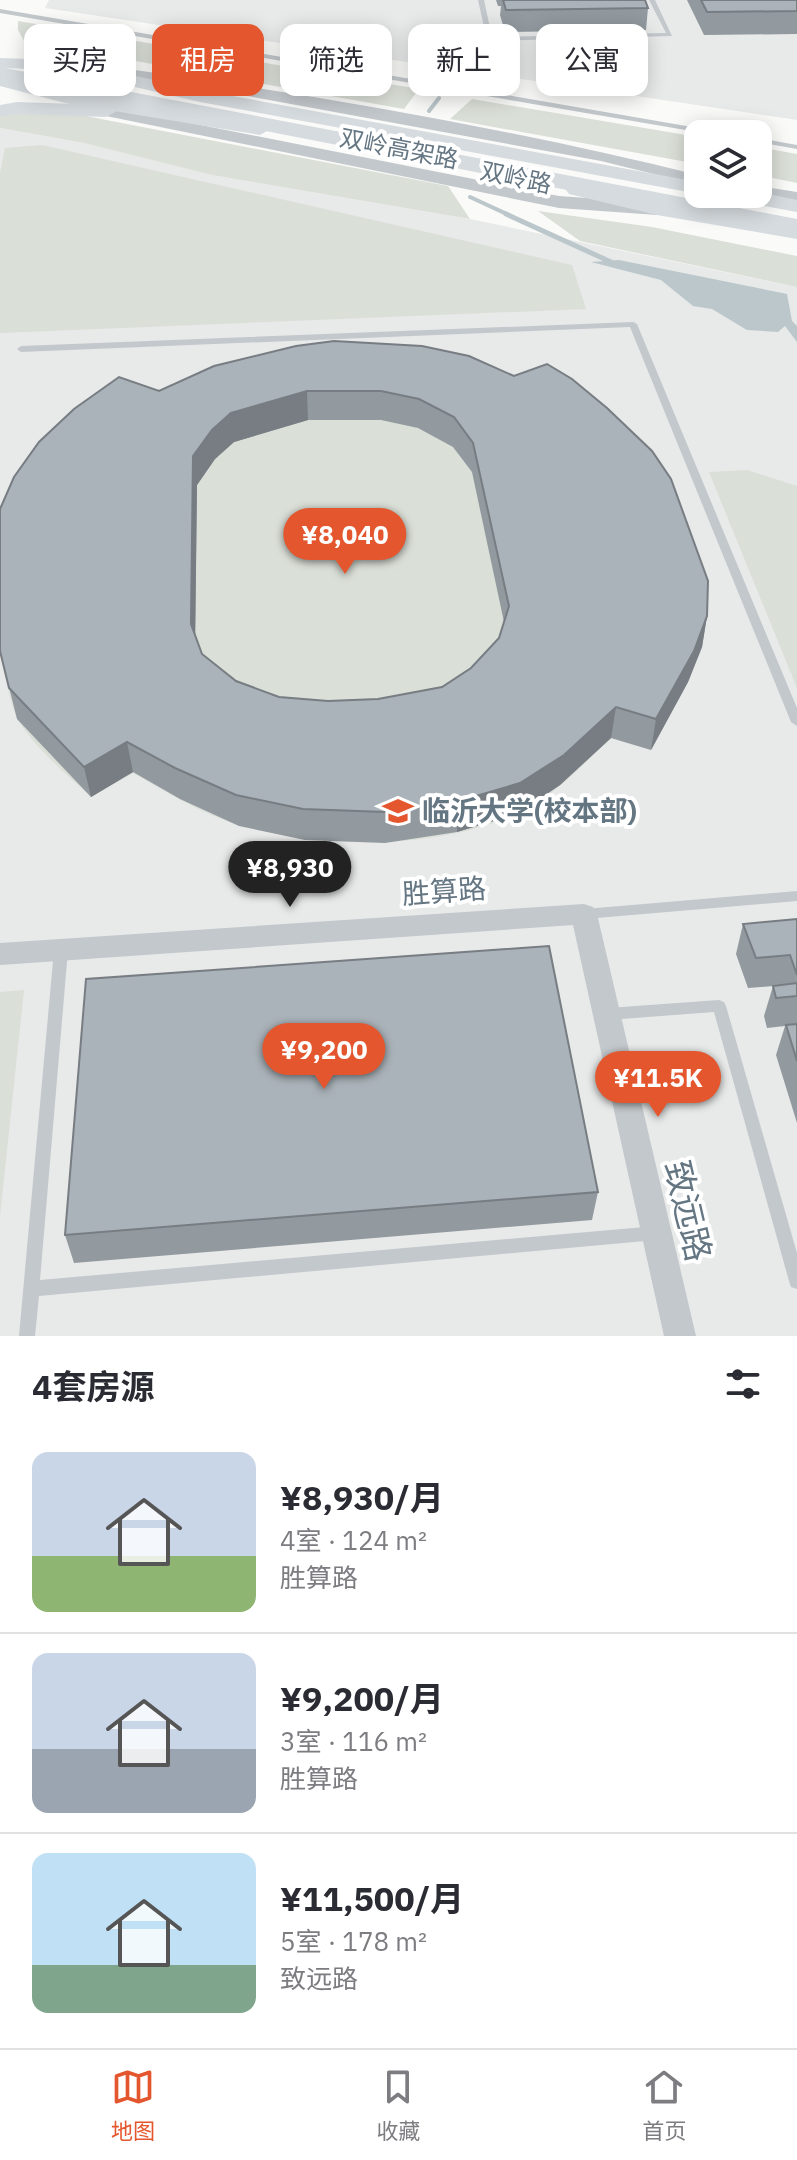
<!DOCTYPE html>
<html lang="zh">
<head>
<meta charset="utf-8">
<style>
  :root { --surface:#fff; --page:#f7f7f7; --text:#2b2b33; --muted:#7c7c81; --line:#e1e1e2; --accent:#e4572e }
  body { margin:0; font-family:"IBM Plex Sans","Noto Sans SC",sans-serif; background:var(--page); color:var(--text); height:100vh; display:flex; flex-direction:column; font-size:30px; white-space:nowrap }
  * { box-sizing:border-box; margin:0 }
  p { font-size:26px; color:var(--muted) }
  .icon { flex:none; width:44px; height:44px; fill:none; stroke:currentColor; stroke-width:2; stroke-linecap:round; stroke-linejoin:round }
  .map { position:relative; height:1336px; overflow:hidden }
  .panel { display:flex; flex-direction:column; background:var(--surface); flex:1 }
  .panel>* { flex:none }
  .guide { position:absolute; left:24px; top:24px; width:750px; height:72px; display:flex; gap:16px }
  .tools { position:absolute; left:684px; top:120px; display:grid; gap:16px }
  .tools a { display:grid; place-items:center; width:88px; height:88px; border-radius:16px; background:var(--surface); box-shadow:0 4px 20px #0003; font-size:40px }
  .price { position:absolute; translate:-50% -68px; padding:0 18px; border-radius:28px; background:var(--accent); color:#fff; font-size:26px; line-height:52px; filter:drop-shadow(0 2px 4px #0008) }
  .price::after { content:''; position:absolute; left:50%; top:48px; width:24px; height:18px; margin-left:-12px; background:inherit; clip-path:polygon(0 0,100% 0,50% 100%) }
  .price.on { background:#222; color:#fff }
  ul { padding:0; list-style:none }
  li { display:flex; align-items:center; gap:24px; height:200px; padding:0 32px }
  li+li { border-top:2px solid var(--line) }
  li span { display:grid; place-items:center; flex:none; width:224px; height:160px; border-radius:16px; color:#555 }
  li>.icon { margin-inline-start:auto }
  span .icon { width:96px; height:96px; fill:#fffc; stroke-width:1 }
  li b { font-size:34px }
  h2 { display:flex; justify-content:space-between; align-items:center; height:96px; padding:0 32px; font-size:34px }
  .tag { padding:0 28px; border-radius:16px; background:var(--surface); box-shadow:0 4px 20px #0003; font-size:28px; line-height:72px }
  .tag.on { background:var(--accent); color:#fff }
  .tabs { display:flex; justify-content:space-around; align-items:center; height:112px; border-top:2px solid var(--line); background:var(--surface); font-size:22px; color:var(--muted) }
  .tabs a { display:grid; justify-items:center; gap:4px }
  .tabs .on { color:var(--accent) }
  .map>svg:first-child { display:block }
  .built { fill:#e8e9e9 }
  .green { fill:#dadfd7 }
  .water { fill:#bbc7cb }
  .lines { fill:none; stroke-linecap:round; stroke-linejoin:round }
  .stream-far1 { stroke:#bbc7cb; stroke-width:4 }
  .stream { stroke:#bbc7cb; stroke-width:5 }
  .service { fill:#c3c8cc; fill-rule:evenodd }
  .minor { fill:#c3c8cc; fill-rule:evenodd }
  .tertiary { fill:#c3c8cc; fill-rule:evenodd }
  .secondary { fill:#d6dbdf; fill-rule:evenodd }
  .primary { fill:#d6dbdf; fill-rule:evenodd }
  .trunk { fill:#d6dbdf; fill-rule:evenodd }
  .wall { fill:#929a9f; fill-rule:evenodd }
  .shaded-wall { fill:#777d82 }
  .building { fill:#aab3b9; stroke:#777d82; stroke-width:2; fill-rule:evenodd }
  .labels { text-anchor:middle; stroke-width:8; stroke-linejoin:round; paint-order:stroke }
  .far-street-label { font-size:24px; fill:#657683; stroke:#fff }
  .poi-label { font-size:28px; font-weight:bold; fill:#657683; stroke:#fff; text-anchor:start }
  .street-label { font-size:28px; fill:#657683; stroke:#fff }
  .near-street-label { font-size:34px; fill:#657683; stroke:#fff }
</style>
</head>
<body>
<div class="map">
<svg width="797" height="1336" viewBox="0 0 797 1336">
  <rect width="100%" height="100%" fill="#fafaf8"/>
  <path class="built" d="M49,0H797V120L45,8Z
    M0,128L84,143L212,175L470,219L797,287V1336H0Z"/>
  <path class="green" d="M18,21L419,89L404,109L24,41L18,30Z
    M472,99L698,137V164L450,119Z
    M27,111L65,112L448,186L470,219L212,175L84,143L0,128V117Z
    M42,145L572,265L586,309L0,333V173L5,148Z
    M758,147L797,154V183L758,175Z
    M538,211L652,227L797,256V287L580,241Z
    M382,371L688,682L651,750L611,738C582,765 553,798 516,814C436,850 326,849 242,826C203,815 167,792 133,773L91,797C66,774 36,749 18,720C0,685 0,589 3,549Z
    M747,470L797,486V688L709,472Z
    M24,990L0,1216V992Z"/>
  <path class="water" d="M619,260L787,294L792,321L797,326V342L785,326L778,332L747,330L712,309L693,306L661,280L591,262Z"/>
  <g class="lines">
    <path class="stream-far1" d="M429,111L439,98
      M470,197L511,216"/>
    <path class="stream" d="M506,214L611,262"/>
    <path class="service" d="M478,0H484L492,37L666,33L649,0H655L672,36L493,41L506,95L721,132L724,134H709L0,13V9L499,94Z
      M758,138L797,145V149L758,142Z
      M633,322L637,324L797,708V726L791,722L630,327L21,352L17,349L21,346Z
      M797,891V901L585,919L580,918L579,914L580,910L585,909Z
      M61,945L66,946L68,950L40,1280L656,1226L661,1228L664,1233L661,1238L656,1240L39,1296L35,1336H19L54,950L56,946Z
      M719,1000L724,1002L726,1006L797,1253V1289L791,1287L789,1281L714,1012L608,1020L603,1018L601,1014L603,1010L608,1008Z"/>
    <path class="minor" d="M584,904L593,907L597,914L696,1336H664L573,925L0,965V943Z"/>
    <path class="tertiary" d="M85,63C290,91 497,125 698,175V185L601,161L237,94L79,71V65Z
      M77,96L110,107L559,196L657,203L666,209L657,215L559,208L106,116L71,104L69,101L71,98Z
      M758,186L797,192V204L752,195L758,194Z"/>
    <path class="secondary" d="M0,58L61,60L200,90L698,182L699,194L200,102L61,70L0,68Z
      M0,75L66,92L260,123L270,129L260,135L65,103L0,86Z
      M576,184L657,203L797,225V239L657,215L569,194L566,190L569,186Z
      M758,192L797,200V212L733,200L723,194Z"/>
    <path class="primary" d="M17,102L106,105L117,111L106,117L17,114L0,117V105Z"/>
    <path class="trunk" d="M0,67L797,219V235L0,79Z"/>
  </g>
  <path class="wall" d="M496,0H645L648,8L646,30L505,32L500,15L501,6H498Z
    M687,0H797V34L704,35Z
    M514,376L707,616L702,647L688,682L651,750L611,738L560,785L517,814L457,832L385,843L305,840L239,826L180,799L133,772L91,797L17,719L0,651L159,391ZM308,420H381L418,428L453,447L472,472L504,622L499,638L471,668L442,687L378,699L328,701L279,697L236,681L202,654L195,635L197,485L215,459L234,442Z
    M797,919V1123L776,1055L785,1026L767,1028L764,1016L773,986L748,988L736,954L743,924Z
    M598,1192L592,1220L74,1263L65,1235Z"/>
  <path class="shaded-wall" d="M307,391L308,420L234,442L215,459L197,485L195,655L191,624L193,456L212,430L231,413Z
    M707,616L702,647L688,682L651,750L656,719Z
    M616,707L611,738L560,785L517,814L457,832L459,801Z
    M127,742L133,772L91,797L84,767Z"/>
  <path class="building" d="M503,0H645L648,8L506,10Z
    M701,0H797V11L707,12Z
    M334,341L422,346L469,356L514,376L547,364L572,379L607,408L652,451L671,479L708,581L707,616L694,651L656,719L616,707L564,755L520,783L459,801L385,812L303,809L236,795L175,768L127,742L84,767L9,688L0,651V509L14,477L39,442L74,409L119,377L159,391L214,366L296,346ZM307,391H381L419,399L454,417L473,443L509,606L499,638L471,668L442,687L378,699L328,701L279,697L236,681L202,654L191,624L193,456L212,430L231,413Z
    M797,919V975L790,955L756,958L743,924Z
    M549,946L598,1192L65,1235L86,979Z
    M797,983V996L776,998L773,986Z
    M797,1024V1061L786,1025Z"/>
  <defs>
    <g id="university-bare" transform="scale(2.4)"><path d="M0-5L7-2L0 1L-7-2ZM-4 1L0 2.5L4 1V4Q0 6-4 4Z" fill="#e4572e" stroke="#fff" stroke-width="2.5" paint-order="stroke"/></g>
  </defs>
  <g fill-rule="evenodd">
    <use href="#university-bare" x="398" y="811"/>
  </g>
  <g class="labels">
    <g class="far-street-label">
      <text transform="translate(399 149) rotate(11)" y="8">双岭高架路</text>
      <text transform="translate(516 178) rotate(12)" y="8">双岭路</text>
    </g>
    <g class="poi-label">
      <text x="422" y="821">临沂大学(校本部)</text>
    </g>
    <g class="street-label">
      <text transform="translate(444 891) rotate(-4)" y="10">胜算路</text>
    </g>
    <g class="near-street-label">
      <text transform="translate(688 1211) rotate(77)" y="12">致远路</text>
    </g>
  </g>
</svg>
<div class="tools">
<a><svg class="icon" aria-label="layers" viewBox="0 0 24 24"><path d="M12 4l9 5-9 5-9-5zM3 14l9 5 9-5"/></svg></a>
</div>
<b class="price" style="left:345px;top:576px">¥8,040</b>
<b class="price on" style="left:290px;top:909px">¥8,930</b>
<b class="price" style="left:324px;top:1091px">¥9,200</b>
<b class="price" style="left:658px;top:1119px">¥11.5K</b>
<div class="guide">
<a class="tag">买房</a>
<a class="tag on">租房</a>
<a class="tag">筛选</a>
<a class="tag">新上</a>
<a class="tag">公寓</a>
</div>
</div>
<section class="panel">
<h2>4套房源<svg class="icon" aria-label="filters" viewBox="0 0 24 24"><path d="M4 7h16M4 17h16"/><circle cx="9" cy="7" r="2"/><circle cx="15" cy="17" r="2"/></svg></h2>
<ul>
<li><span style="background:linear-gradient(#c9d6e8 65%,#8fb573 0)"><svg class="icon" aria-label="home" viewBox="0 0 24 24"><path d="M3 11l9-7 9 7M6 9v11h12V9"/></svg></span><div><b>¥8,930/月</b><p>4室 · 124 m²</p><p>胜算路</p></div></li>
<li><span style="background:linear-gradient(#c9d6e8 60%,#9aa5b1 0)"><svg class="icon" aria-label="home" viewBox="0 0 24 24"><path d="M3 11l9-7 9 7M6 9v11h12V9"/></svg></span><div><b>¥9,200/月</b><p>3室 · 116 m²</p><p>胜算路</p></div></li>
<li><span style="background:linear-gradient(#bfe0f5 70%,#7fa58c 0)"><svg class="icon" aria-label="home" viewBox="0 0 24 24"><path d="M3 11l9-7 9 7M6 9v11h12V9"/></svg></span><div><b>¥11,500/月</b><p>5室 · 178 m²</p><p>致远路</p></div></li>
</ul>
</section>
<nav class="tabs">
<a class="on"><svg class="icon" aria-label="map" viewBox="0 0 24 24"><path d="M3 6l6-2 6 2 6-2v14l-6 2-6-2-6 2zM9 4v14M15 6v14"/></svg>地图</a>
<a><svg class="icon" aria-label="saved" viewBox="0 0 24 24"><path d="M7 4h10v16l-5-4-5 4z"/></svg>收藏</a>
<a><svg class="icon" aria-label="home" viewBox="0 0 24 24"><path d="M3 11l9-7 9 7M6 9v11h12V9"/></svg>首页</a>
</nav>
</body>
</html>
